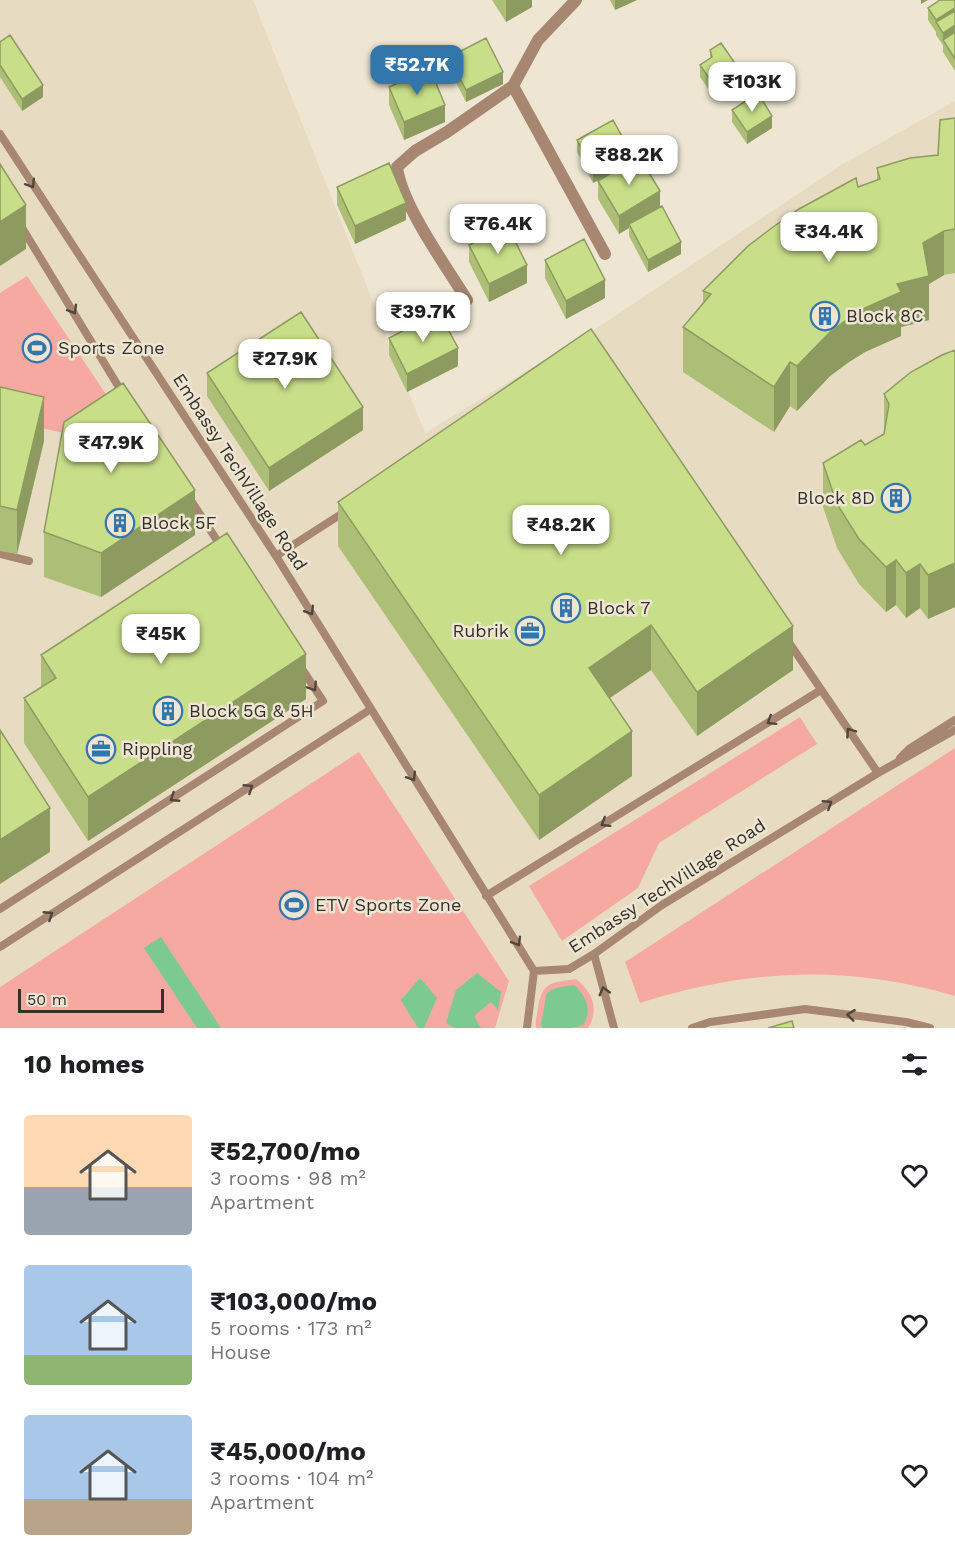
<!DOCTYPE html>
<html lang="en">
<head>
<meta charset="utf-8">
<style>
  :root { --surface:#fff; --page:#f6f6f6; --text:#202124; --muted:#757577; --accent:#3376ac }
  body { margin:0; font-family:"Work Sans",sans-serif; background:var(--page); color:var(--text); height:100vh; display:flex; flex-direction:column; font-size:22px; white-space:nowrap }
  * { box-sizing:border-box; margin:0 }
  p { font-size:20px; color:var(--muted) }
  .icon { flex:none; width:33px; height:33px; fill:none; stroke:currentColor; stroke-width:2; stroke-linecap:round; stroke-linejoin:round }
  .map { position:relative; height:1028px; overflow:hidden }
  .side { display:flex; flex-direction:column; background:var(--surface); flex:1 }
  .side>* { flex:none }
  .scale { position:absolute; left:18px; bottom:15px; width:146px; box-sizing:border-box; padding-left:6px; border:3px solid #34312a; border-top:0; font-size:16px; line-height:21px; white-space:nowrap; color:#34312a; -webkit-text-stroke:4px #eee6d3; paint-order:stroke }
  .price { position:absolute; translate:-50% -51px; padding:0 14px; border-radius:12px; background:#fff; color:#222; font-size:20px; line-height:39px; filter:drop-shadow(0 2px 3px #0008) }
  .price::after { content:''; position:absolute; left:50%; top:36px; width:18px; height:14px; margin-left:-9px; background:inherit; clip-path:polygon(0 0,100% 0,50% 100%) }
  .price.on { background:var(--accent); color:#fff }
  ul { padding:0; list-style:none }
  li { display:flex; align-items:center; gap:18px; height:150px; padding:0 24px }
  li span { display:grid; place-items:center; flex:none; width:168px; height:120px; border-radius:6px; color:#555 }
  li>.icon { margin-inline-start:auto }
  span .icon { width:72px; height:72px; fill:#fffc; stroke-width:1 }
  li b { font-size:26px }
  h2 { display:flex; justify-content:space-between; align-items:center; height:72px; padding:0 24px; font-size:26px }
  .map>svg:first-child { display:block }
  .built { fill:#e7dcc2 }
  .green { fill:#f6a9a1 }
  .water { fill:#7cc991 }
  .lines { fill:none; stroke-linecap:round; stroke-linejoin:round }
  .lane { stroke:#a78771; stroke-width:8 }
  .street { stroke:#a78771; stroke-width:12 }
  .wall { fill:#adbf76 }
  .shaded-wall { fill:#8d9b60 }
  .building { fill:#c9de89; stroke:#8d9b60; stroke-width:1.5 }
  .oneway { stroke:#51463c }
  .labels { text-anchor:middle; stroke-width:5; stroke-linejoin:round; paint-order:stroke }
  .poi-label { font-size:18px; fill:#34312a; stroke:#eee6d3; text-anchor:start }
  .street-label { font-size:18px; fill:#34312a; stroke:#eee6d3 }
</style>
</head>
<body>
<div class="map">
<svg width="955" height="1028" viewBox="0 0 955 1028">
  <rect width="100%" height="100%" fill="#eee6d3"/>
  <path class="built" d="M0,0H253L425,433L597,328L843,164L955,101V1028H0Z"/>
  <path class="green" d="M27,276L111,402L64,433L0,419V293Z
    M800,717L817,744L659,843L638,888L562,941L529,886Z
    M955,748V996C845,964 749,969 640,1003L625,962Z
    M359,752L509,981L495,1028H0V987Z
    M576,979C592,991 600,1010 588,1028H536C535,1022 537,1015 538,1008C542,981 552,983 576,979Z"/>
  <path class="water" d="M161,937L221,1028H197L144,948Z
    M477,973L501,992L498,1010L491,1002L474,1016L481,1028H455L446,1023L456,990Z
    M420,978L437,998L424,1028H418L401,1000Z
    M574,985C586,995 593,1011 583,1025L572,1028H543L541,1025L546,996C551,986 564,987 574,985Z"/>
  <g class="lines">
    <path class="lane" d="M0,134L276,556L534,971L569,969L594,954L662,905L878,773L955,730
      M21,226L123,394
      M188,496L222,548
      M0,554L29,561
      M276,556L346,511
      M788,641L878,773
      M900,758L909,749L955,720
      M486,896L821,690
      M0,909L323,701L302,669
      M0,947L371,709
      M594,954L614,1028
      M527,1028L534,971
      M692,1028L710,1022L805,1009L906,1022L930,1028"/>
    <path class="street" d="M513,86L605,254
      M467,300C446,266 401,204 397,167L415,151L447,132L513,86L538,40L576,0"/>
  </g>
  <path class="wall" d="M492,0H532V7L506,22Z
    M610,0H637L615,10Z
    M955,0V71L943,52V45L936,35V32L928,20V8Z
    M0,42L43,97L22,111L0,77Z
    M710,50L741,84L716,100L700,77V65L710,58Z
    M449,57L503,84L466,102L449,69Z
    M389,87L445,122L404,140L389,105Z
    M732,110L772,128L747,144L732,122Z
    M955,118V273L944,275L929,284V320L901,327V336L865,352L849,362L830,376L797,411L790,406L774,432L683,372V327L703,304V291L858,187L877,180V168L938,155Z
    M577,140L630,162L660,207L681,254L648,272L629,236V228L619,234L598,199V181L614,171L593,183L577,152Z
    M337,187L406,220L355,244L337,205Z
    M469,245L527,283L489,302L469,262Z
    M545,260L605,298L566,319L545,278Z
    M389,338L458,366L407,392L389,355Z
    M955,350V607L928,619L920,608L906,618L896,605L886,612L859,584L837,548L823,507V463L865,445L884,434V394Z
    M207,373L363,430L269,491L207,396Z
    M0,387L44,441L17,554L0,551Z
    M338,502L793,670L697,736L651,670L610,698L632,776L539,840L338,546Z
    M44,532L195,535L101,597L44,577Z
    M41,655L306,699L88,841L24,743V698L41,687Z"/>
  <path class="shaded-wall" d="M506,0H532V7L506,22Z
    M615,0H637L615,10Z
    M921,0H928L921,4Z
    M955,8V20L936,22V32V20Z
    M955,25V37L943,40V45V33Z
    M503,72V84L466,102V90Z
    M741,72V84L716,100V88Z
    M43,85V97L22,111V99Z
    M445,105V122L404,140V122Z
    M772,116V128L747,144V132Z
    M630,151V163L593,183V171Z
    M660,191V209L629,224V228L619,234V216Z
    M406,203V220L355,244V226Z
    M26,205V249L0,266V222Z
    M944,231V275L929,284V320L901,327V336L865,352L849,362L830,376L797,411V366L830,332L897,284L923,243Z
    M681,242V254L648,272V260Z
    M527,265V283L489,302V284Z
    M605,280V298L566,319V301Z
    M458,348V366L407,392V374Z
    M790,362V406L774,432V387Z
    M44,397V441L17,554V510Z
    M363,407V430L269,491V468Z
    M195,490V535L101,597V553Z
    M896,560V605L886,612V567Z
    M955,563V607L928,619V575Z
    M920,564V608L906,618V573Z
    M651,625V670L589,712V668Z
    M793,626V670L697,736V692Z
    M306,654V699L88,841V797Z
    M632,731V776L539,840V795Z
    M50,808V852L0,884V840Z"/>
  <path class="building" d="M940,0H955V8L936,20L928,8Z
    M955,11V25L943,33L936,22Z
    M955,32V59L943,40Z
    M10,35L43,85L22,99L0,65V42Z
    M486,38L503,72L466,90L449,57Z
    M721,43L741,72L716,88L700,65L712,57L710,50Z
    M430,69L445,105L404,122L389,87Z
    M758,93L772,116L747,132L732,110Z
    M955,118V229L944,231L923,243L929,276L897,284L901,292L865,308L849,318L830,332L797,366L790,362L774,387L683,327L711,294L703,291L748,246L773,227L799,209L856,178L858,187L880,179L877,168L910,158L938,155L940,120Z
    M613,120L630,151L593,171L577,140Z
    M639,156L660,191L619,216L598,181Z
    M389,163L406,203L355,226L337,187Z
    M0,164L26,205L0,222Z
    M662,206L681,242L648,260L629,224Z
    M507,225L527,265L489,284L469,245Z
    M584,239L605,280L566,301L545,260Z
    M301,312L363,407L269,468L207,373Z
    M439,312L458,348L407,374L389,338Z
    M591,329L793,626L697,692L651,625L589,668L632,731L539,795L338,502Z
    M955,350V563L928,575L920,564L906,573L896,560L886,567L859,539L837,504L823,463L861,440L865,445L884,434L889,404L884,394L911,372L942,355Z
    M123,383L195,490L101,553L44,532L64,422Z
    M0,387L44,397L17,510L0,506Z
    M227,533L306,654L88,797L24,698L56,678L41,655Z
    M0,730L50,808L0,840Z
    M792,1021L794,1028H768Z"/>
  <defs><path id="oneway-chevron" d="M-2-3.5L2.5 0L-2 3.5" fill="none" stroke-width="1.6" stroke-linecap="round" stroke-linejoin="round" transform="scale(1.5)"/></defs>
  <g class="oneway">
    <use href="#oneway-chevron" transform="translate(31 184) rotate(58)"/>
    <use href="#oneway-chevron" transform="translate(73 310) rotate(59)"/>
    <use href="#oneway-chevron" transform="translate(310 611) rotate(58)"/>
    <use href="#oneway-chevron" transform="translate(313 687) rotate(57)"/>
    <use href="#oneway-chevron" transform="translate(771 721) rotate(148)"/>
    <use href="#oneway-chevron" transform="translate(850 732) rotate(-125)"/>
    <use href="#oneway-chevron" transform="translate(412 777) rotate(58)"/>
    <use href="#oneway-chevron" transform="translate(249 788) rotate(-33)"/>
    <use href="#oneway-chevron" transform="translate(174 798) rotate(147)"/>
    <use href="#oneway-chevron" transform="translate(828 804) rotate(-32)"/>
    <use href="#oneway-chevron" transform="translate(605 823) rotate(148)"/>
    <use href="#oneway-chevron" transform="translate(49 915) rotate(-33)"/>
    <use href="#oneway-chevron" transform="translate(517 942) rotate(59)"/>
    <use href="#oneway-chevron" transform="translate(604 991) rotate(-105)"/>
    <use href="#oneway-chevron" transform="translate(851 1015) rotate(-173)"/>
  </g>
  <defs>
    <g id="building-ring" transform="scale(1.5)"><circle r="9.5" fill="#eee6d3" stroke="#3376ac" stroke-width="1.5"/><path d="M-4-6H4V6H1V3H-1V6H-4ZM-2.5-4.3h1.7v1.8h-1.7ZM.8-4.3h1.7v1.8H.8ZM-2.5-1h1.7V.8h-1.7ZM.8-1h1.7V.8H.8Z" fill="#3376ac"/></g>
    <g id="stadium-ring" transform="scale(1.5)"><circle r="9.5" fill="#eee6d3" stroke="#3376ac" stroke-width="1.5"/><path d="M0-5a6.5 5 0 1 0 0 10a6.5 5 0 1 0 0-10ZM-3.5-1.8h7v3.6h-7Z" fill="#3376ac"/></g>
    <g id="office-ring" transform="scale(1.5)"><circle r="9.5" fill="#eee6d3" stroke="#3376ac" stroke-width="1.5"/><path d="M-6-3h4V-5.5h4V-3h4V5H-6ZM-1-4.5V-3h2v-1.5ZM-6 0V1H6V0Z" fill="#3376ac"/></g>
  </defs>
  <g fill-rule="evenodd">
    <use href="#building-ring" x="825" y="316"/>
    <use href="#stadium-ring" x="37" y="348"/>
    <use href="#building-ring" x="896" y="498"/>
    <use href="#building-ring" x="120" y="523"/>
    <use href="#building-ring" x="566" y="608"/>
    <use href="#office-ring" x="530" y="631"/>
    <use href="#building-ring" x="168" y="711"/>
    <use href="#office-ring" x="101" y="749"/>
    <use href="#stadium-ring" x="294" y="905"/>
  </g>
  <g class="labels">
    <g class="poi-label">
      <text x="846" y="322">Block 8C</text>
      <text x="58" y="354">Sports Zone</text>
      <text x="875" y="504" text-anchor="end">Block 8D</text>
      <text x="141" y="529">Block 5F</text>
      <text x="587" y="614">Block 7</text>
      <text x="509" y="637" text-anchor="end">Rubrik</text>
      <text x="189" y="717">Block 5G &amp; 5H</text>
      <text x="122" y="755">Rippling</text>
      <text x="315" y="911">ETV Sports Zone</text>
    </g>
    <g class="street-label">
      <text transform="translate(240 472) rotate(57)" y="6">Embassy TechVillage Road</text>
      <text transform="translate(667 886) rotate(-33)" y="6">Embassy TechVillage Road</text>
    </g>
  </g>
</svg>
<div class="scale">50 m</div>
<b class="price on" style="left:417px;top:96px">₹52.7K</b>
<b class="price" style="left:752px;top:113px">₹103K</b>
<b class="price" style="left:629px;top:186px">₹88.2K</b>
<b class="price" style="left:498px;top:255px">₹76.4K</b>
<b class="price" style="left:829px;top:263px">₹34.4K</b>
<b class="price" style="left:423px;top:343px">₹39.7K</b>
<b class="price" style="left:285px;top:390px">₹27.9K</b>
<b class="price" style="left:111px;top:474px">₹47.9K</b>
<b class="price" style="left:561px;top:556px">₹48.2K</b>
<b class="price" style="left:161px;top:665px">₹45K</b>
</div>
<section class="side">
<h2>10 homes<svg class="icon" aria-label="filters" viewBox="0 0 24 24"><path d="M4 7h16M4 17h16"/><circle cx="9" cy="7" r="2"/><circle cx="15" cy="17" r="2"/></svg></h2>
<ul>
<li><span style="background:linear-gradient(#ffd9b3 60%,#9aa5b1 0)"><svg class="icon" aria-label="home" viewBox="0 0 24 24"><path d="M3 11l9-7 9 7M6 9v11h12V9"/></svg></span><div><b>₹52,700/mo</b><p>3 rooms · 98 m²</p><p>Apartment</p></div><svg class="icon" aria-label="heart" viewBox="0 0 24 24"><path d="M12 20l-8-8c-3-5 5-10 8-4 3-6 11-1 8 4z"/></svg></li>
<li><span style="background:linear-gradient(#a9c7e8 75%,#8fb573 0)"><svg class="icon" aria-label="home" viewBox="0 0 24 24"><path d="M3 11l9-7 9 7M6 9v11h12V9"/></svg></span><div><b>₹103,000/mo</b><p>5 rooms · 173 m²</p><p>House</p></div><svg class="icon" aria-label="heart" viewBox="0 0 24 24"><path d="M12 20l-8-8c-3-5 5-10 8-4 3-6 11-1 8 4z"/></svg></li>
<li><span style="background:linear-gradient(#a9c7e8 70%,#b9a48a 0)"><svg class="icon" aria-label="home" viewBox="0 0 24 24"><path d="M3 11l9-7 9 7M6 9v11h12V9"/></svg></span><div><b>₹45,000/mo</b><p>3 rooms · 104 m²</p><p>Apartment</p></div><svg class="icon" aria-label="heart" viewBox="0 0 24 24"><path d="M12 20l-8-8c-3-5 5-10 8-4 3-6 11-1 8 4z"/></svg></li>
</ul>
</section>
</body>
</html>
